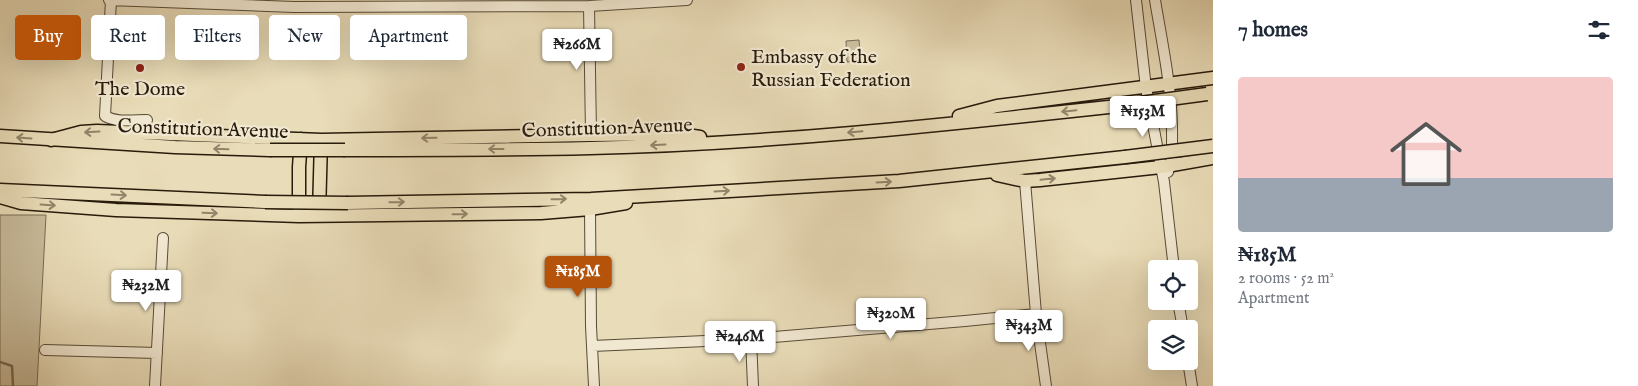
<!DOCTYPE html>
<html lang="en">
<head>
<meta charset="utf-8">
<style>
  :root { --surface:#fff; --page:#f2f2f3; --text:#1f2937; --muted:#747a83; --line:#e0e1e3; --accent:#b45309 }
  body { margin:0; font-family:"IM FELL English",serif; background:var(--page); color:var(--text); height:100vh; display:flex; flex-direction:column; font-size:19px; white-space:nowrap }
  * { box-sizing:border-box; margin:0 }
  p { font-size:16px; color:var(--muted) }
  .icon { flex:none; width:28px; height:28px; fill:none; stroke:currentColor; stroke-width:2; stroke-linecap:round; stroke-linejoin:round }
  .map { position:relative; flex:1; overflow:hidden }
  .drawer { display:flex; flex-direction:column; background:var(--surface); width:425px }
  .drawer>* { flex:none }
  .guide { position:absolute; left:15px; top:15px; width:475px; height:45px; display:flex; gap:10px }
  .tools { position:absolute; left:1148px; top:260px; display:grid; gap:10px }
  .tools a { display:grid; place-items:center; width:50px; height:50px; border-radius:5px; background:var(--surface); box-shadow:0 5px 20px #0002; font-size:25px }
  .price { position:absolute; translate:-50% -42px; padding:0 11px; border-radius:5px; background:#fff; color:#222; font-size:16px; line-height:32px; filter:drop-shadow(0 1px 2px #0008) }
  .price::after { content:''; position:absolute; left:50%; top:30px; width:15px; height:11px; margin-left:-8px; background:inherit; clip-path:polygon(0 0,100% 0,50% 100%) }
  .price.active { background:var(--accent); color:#fff }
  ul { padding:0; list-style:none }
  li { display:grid; align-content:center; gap:10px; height:265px; padding:0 25px }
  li+li { border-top:1px solid var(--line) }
  li span { display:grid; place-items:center; height:155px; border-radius:5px; color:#555 }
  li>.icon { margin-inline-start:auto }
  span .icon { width:90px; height:90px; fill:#fffc; stroke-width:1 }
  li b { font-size:21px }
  h2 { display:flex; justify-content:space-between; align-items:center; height:60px; padding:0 25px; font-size:21px }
  .chip { padding:0 18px; border-radius:5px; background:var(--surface); box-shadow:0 5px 20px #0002; font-size:18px; line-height:45px }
  .chip.active { background:var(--accent); color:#fff }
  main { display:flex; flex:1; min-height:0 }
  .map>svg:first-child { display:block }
  .green { fill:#c8bb9b; stroke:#786b53 }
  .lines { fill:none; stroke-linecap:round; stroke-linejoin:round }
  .stream { stroke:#74674f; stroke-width:2.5 }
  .minor-casing { stroke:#584b36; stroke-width:12 }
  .major-casing { stroke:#271b0b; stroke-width:15 }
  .minor { stroke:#f1e8d1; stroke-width:10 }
  .major { stroke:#e9dcb8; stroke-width:12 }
  .major-bridge-casing { stroke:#271b0b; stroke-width:15; stroke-linecap:butt }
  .major-bridge { stroke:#e9dcb8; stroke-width:12 }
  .oneway { stroke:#92856a }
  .poi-dot { fill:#8f2418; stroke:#f1e8d1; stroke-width:2 }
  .labels { text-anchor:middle; stroke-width:4.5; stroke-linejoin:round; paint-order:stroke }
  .poi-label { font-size:20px; fill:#271b0b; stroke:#f1e8d1; text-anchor:start }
  .street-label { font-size:20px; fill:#271b0b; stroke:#f1e8d1 }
</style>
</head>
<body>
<main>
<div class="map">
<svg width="1213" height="386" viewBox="0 0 1213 386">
  <rect width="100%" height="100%" fill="#e9dcb8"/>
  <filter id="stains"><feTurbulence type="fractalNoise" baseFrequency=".004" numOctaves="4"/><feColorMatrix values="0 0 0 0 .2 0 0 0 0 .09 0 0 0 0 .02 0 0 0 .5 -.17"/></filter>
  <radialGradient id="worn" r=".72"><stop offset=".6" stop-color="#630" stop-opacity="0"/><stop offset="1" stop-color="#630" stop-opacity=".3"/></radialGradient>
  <path class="green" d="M859,40L861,61L847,62L846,41Z
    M0,215H46L37,386H0Z"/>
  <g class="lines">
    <path class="stream" d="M0,362L12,366L13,386"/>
    <g class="minor-casing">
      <path id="minor" d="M109,0L294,7L589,6L687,0
        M111,0L105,116C117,123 134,120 147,120
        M1136,0L1146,88L1164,182L1174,269
        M1155,0C1162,42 1171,84 1172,126C1172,142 1173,157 1168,172
        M589,6L591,135
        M590,209L591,326L594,386
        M1178,301L1183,329
        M1036,314L1046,386
        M751,339L753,386
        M592,346L751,339L965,321L1036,314L1025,181
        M45,350L157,353
        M1188,361L1192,386
        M155,386L163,238"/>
    </g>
    <g class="major-casing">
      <path id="major" d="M959,116L997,106L1213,78
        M0,136L175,147L270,150
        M51,140L81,132L97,131L321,140L591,135L680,134L700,137
        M345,150C427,150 509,150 590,148C767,144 943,125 1118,106
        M997,175L1025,181L1040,180L1161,167L1213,158
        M0,190L265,202
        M0,197L21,203L116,210L299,216L541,213L590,209L626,203
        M348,203L591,199L899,181L1125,157
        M299,212V167L301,139
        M319,213L321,141"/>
    </g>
    <use href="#minor" class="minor"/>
    <use href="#major" class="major"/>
    <g class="major-bridge-casing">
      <path id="major-bridge" d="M1118,106L1207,94
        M270,150H345
        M1125,157L1213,146
        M265,202L348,203"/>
    </g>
    <use href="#major-bridge" class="major-bridge"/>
  </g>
  <defs><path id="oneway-shaft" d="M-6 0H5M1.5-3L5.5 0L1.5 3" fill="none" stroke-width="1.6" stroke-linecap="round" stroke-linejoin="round" transform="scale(1.25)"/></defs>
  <g class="oneway">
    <use href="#oneway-shaft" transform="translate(1069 111) rotate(174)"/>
    <use href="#oneway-shaft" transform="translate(92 132) rotate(177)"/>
    <use href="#oneway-shaft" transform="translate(855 132) rotate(175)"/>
    <use href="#oneway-shaft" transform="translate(24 138) rotate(-176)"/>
    <use href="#oneway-shaft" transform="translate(429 138) rotate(179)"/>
    <use href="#oneway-shaft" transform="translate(658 145) rotate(177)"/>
    <use href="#oneway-shaft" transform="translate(221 149) rotate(-178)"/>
    <use href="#oneway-shaft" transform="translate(496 149) rotate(180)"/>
    <use href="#oneway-shaft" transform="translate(1048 179) rotate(-6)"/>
    <use href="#oneway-shaft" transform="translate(884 182) rotate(-3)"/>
    <use href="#oneway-shaft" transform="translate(722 191) rotate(-3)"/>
    <use href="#oneway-shaft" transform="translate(119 195) rotate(3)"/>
    <use href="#oneway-shaft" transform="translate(559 199) rotate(-1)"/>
    <use href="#oneway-shaft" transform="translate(397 202) rotate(-1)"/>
    <use href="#oneway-shaft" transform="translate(48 205) rotate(4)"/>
    <use href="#oneway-shaft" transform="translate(210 213) rotate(2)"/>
    <use href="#oneway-shaft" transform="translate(460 214) rotate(-1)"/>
  </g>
  <g class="poi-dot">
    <circle cx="741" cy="67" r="5"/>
    <circle cx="140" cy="68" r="5"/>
  </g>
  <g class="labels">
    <g class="poi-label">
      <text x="751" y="63">Embassy of the<tspan x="751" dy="23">Russian Federation</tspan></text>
      <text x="140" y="95" text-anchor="middle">The Dome</text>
    </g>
    <g class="street-label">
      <text transform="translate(607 127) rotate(-2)" y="7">Constitution Avenue</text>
      <text transform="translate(203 128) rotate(2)" y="7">Constitution Avenue</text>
    </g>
  </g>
  <rect width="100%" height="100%" filter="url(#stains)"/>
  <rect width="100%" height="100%" fill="url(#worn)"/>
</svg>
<div class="tools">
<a><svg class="icon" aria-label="locate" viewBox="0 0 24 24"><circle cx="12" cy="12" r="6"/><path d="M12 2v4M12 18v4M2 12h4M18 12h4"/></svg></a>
<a><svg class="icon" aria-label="layers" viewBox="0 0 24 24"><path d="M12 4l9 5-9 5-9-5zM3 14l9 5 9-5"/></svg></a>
</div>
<b class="price" style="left:577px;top:71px">₦266M</b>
<b class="price" style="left:1143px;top:138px">₦153M</b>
<b class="price active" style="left:578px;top:298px">₦185M</b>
<b class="price" style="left:146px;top:312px">₦232M</b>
<b class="price" style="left:891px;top:340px">₦320M</b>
<b class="price" style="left:1029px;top:352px">₦343M</b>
<b class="price" style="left:740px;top:363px">₦246M</b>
<div class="guide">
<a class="chip active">Buy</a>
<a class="chip">Rent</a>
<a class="chip">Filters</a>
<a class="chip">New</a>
<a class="chip">Apartment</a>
</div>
</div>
<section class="drawer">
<h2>7 homes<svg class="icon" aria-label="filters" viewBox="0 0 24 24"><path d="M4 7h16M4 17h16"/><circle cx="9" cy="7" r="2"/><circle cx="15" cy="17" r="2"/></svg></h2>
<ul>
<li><span style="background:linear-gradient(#f6c9c9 65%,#9aa5b1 0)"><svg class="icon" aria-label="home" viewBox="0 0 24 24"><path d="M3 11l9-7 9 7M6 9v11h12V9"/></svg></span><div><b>₦185M</b><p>2 rooms · 52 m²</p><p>Apartment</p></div></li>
</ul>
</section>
</main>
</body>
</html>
